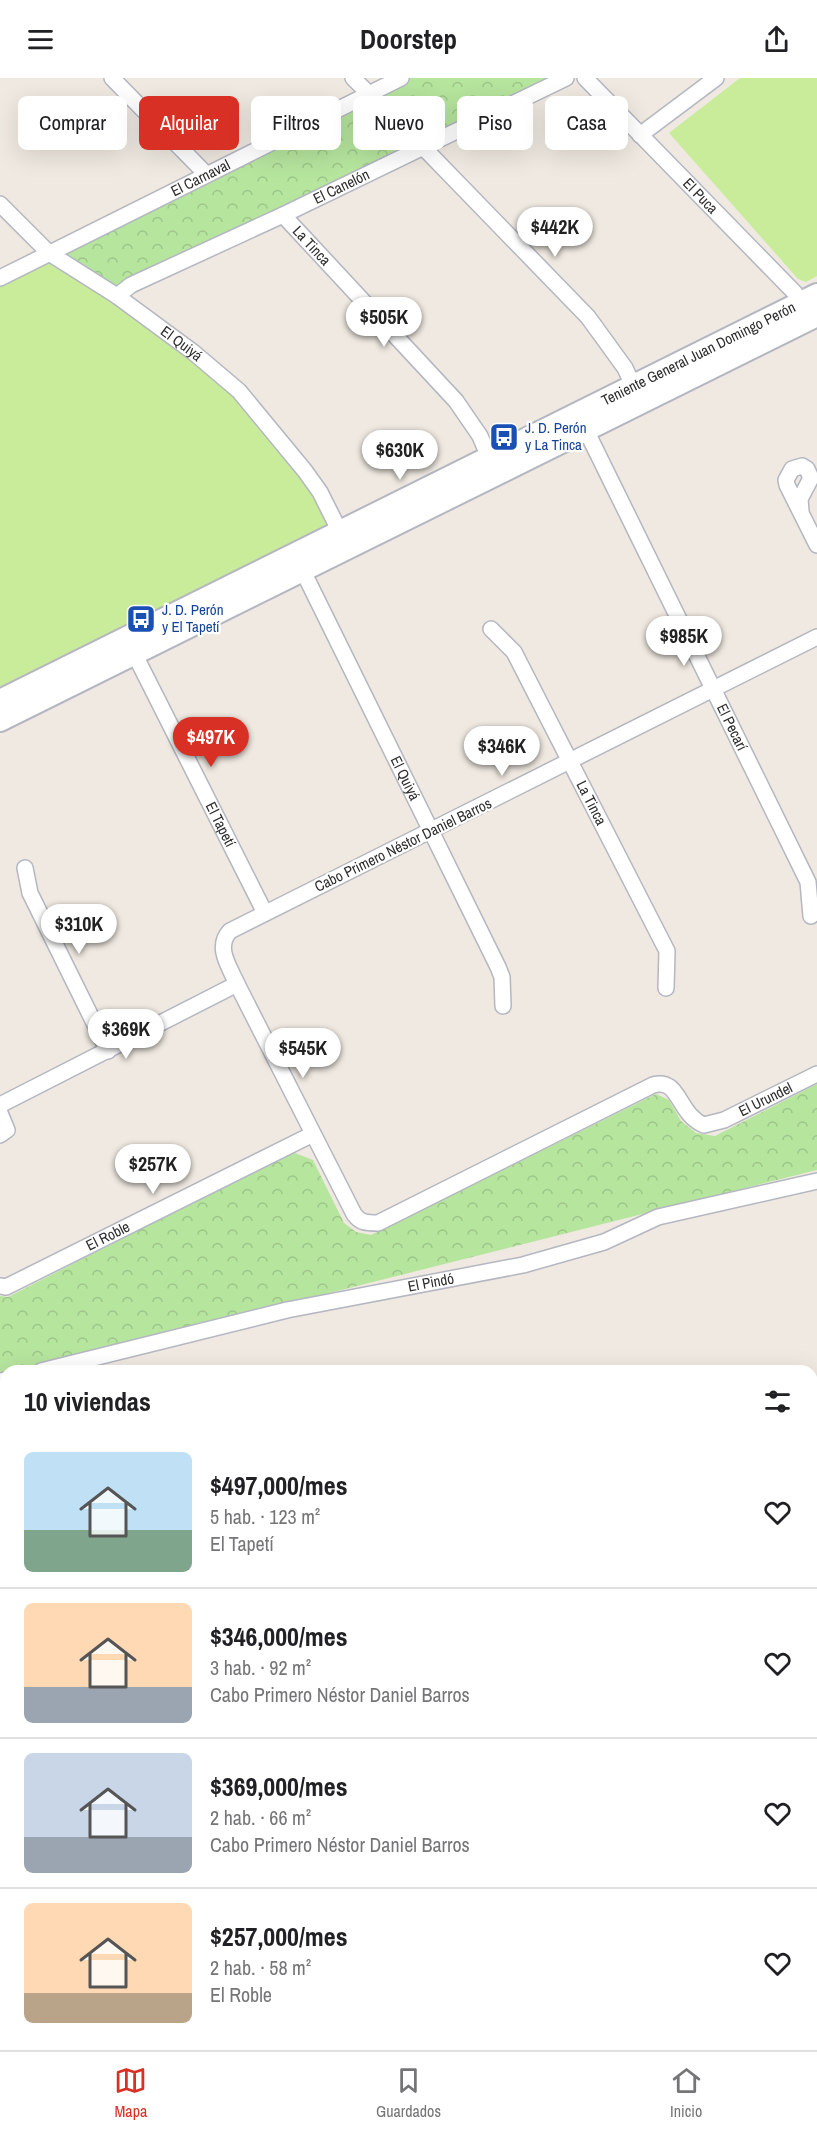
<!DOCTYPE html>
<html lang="es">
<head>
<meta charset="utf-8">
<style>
  :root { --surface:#fff; --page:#f6f6f6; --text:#202124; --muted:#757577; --line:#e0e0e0; --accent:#d93025 }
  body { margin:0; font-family:"Archivo Narrow",sans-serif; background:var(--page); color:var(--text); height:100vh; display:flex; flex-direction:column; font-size:22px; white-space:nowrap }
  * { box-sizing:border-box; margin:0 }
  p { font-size:20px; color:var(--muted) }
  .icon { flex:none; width:33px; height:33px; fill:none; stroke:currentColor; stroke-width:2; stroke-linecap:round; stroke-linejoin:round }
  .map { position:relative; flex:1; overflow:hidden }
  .drawer { position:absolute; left:0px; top:1287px; width:818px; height:686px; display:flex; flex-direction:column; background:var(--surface); border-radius:18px 18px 0 0; box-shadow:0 6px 24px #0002 }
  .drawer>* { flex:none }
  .top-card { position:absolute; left:18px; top:18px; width:782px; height:54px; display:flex; gap:12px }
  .price { position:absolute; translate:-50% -51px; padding:0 14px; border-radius:21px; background:#fff; color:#222; font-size:20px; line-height:39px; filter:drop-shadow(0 2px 3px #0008) }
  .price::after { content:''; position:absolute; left:50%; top:36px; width:18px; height:14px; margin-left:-9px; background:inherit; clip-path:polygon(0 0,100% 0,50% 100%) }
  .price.active { background:var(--accent); color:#fff }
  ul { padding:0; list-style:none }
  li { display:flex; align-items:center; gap:18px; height:150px; padding:0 24px }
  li+li { border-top:2px solid var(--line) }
  li span { display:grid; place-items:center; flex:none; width:168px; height:120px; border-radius:9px; color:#555 }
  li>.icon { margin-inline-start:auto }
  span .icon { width:72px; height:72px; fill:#fffc; stroke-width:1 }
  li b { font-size:26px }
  h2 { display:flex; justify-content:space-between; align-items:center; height:72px; padding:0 24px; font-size:26px }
  .tag { padding:0 21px; border-radius:9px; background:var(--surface); box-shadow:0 6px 24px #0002; font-size:21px; line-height:54px }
  .tag.active { background:var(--accent); color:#fff }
  header { display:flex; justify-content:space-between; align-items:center; height:78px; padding:0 24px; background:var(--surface); font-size:27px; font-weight:800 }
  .menu { display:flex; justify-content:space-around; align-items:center; height:84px; border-top:2px solid var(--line); background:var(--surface); font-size:16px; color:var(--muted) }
  .menu a { display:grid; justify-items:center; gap:3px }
  .menu .active { color:var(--accent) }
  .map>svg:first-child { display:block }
  .park { fill:url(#park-crowns) }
  .pitch { fill:#c9ec9a }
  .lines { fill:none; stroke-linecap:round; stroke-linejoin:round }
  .street-casing { stroke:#b4b7c1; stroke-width:18 }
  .secondary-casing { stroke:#b4b7c1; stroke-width:26 }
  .street { stroke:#fff; stroke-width:15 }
  .secondary { stroke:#fff; stroke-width:22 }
  .wall { fill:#afaba4 }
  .shaded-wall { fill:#8e8b86 }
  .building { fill:#cbc7bf; stroke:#8e8b86; stroke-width:1.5 }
  .labels { text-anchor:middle; stroke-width:4.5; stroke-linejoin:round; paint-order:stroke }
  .street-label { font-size:15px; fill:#2e2e2e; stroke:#fff }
  .transit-label { font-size:15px; fill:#164399; stroke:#fff; text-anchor:start }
</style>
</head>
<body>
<header><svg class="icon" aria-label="menu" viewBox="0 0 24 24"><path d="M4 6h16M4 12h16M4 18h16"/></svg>Doorstep<svg class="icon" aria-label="share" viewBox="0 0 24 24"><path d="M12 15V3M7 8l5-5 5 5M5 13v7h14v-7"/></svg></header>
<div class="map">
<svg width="817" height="1972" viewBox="0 0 817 1972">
  <defs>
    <pattern id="park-crowns" width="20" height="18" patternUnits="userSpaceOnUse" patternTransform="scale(1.5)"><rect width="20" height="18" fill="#b6e59e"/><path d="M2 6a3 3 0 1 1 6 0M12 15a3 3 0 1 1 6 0" fill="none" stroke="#9dc588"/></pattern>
  </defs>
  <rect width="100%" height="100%" fill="#efe9e1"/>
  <path class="park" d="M401,0H566L117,218L49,175Z
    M817,1006V1092L20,1293H6V1297L0,1298V1218L8,1219L292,1074L313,1082L344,1145L356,1154L371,1157L656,1016L669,1022L681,1043L696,1055L715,1058Z"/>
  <path class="pitch" d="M740,0H817V198L806,204L798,201L669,55Z
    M50,184L63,187L195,281L260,346L323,430L327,449L0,617V206Z"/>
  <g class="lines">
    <g class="street-casing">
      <g id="street">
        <path d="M112,0L206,96"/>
        <path d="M353,0L369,16"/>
        <path id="s1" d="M585,0L795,215L805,233"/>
        <path d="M640,57L716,0"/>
        <path d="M424,70L588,239L625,290L637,316"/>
        <path id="s2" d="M0,126L49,175L117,218L193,274L239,313L305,393L320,414L343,460"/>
        <path id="s3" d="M283,137L456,323L480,358L493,389"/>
        <path id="s4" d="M0,200L401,0"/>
        <path id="s5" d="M117,218L131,207L283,137L566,0"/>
        <path id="s6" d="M582,344L808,804L811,838"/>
        <path d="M801,433L800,421L811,400L807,391L802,388L792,391L786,402L787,407L817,467"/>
        <path id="s7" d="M299,485L498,889L502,899L503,928"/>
        <path id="s8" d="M491,551L514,574L667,873L666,910"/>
        <path id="s9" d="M817,559L230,853C215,869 229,888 237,906L354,1136C360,1145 367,1145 378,1145L653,1007C680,999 677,1036 704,1047L724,1042L817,996"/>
        <path id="s10" d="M130,567L265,835"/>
        <path d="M25,790L30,815L108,973"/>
        <path d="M0,1027L237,906"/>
        <path d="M0,1035L7,1052L0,1057"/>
        <path id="s11" d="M0,1208L6,1209L313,1056"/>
        <path id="s12" d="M41,1293L287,1232L523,1187L604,1164L658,1139L817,1103"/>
        <path d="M0,1303L6,1302"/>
        <path d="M0,1443L6,1447"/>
        <path d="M0,1635L6,1638"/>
        <path d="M0,1951L6,1954"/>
        <path d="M27,1966L35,1972"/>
        <path d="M356,1966L361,1972"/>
        <path d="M508,1966L516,1972"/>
        <path d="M688,1966L695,1972"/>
        <path d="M632,1972L635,1966"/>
      </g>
    </g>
    <g class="secondary-casing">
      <g id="secondary">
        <path id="s13" d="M0,623L817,217"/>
        <path d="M0,642L817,237"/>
      </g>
    </g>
    <use href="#street" class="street"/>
    <use href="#secondary" class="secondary"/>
  </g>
  <path class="wall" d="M0,1498L6,1500L1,1530H0Z"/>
  <path class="shaded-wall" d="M6,1506V1518L1,1530V1518Z"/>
  <path class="building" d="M0,1498L6,1500V1506L1,1518L0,1517Z"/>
  <defs>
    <g id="bus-square" transform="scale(1.5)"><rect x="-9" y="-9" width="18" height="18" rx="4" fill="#1a4fb4" stroke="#fff"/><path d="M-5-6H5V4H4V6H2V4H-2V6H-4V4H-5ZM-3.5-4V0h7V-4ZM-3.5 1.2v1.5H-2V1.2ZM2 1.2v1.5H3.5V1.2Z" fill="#fff"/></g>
  </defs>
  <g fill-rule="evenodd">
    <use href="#bus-square" x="504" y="359"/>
    <use href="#bus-square" x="141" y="541"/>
  </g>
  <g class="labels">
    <g class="street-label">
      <text dy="5" stroke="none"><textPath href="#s4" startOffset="224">El Carnaval</textPath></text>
      <text dy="5" stroke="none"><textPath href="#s5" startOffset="250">El Canelón</textPath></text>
      <text dy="5" stroke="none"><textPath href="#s1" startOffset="165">El Puca</textPath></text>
      <text dy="5" stroke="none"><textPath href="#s3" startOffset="42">La Tinca</textPath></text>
      <text dy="5" stroke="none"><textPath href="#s2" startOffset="230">El Quiyá</textPath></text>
      <text dy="5" stroke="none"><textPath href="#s13" startOffset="780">Teniente General Juan Domingo Perón</textPath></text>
      <text dy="5" stroke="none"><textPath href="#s6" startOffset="340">El Pecarí</textPath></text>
      <text dy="5" stroke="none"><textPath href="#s7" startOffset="240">El Quiyá</textPath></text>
      <text dy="5" stroke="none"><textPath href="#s8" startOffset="202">La Tinca</textPath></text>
      <text dy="5" stroke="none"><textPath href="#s10" startOffset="201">El Tapetí</textPath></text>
      <text transform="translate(403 767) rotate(-26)" y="5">Cabo Primero Néstor Daniel Barros</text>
      <text dy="5" stroke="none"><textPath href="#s9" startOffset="1443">El Urundel</textPath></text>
      <text dy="5" stroke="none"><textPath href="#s11" startOffset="120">El Roble</textPath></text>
      <text dy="5" stroke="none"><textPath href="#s12" startOffset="400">El Pindó</textPath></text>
    </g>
    <g class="transit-label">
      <text x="525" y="355">J. D. Perón<tspan x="525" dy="17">y La Tinca</tspan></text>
      <text x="162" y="537">J. D. Perón<tspan x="162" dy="17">y El Tapetí</tspan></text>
    </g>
  </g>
</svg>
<b class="price" style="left:555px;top:180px">$442K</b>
<b class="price" style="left:384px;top:270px">$505K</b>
<b class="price" style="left:400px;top:403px">$630K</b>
<b class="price" style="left:684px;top:589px">$985K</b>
<b class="price active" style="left:211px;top:690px">$497K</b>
<b class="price" style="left:502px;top:699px">$346K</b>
<b class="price" style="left:79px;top:877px">$310K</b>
<b class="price" style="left:126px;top:982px">$369K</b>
<b class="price" style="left:303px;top:1001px">$545K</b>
<b class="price" style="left:153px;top:1117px">$257K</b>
<div class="top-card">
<a class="tag">Comprar</a>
<a class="tag active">Alquilar</a>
<a class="tag">Filtros</a>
<a class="tag">Nuevo</a>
<a class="tag">Piso</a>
<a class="tag">Casa</a>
</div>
<section class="drawer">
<h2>10 viviendas<svg class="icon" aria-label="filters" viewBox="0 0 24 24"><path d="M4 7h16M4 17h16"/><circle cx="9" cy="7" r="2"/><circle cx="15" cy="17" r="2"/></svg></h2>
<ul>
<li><span style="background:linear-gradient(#bfe0f5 65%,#7fa58c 0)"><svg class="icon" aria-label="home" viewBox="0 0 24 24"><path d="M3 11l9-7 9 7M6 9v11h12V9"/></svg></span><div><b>$497,000/mes</b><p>5 hab. · 123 m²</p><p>El Tapetí</p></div><svg class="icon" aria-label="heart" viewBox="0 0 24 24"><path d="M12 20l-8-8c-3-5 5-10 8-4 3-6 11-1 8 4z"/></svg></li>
<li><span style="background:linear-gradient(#ffd9b3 70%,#9aa5b1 0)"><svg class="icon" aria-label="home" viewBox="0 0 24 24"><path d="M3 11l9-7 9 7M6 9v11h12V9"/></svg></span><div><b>$346,000/mes</b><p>3 hab. · 92 m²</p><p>Cabo Primero Néstor Daniel Barros</p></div><svg class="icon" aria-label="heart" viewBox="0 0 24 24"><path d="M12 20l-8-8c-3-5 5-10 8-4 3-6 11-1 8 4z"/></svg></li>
<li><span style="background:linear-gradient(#c9d6e8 70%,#9aa5b1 0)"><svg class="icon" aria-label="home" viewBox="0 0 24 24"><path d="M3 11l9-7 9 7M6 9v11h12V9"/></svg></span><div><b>$369,000/mes</b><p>2 hab. · 66 m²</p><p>Cabo Primero Néstor Daniel Barros</p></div><svg class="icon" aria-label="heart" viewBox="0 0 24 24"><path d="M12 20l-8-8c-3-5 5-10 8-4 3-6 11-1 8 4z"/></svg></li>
<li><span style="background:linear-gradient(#ffd9b3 75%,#b9a48a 0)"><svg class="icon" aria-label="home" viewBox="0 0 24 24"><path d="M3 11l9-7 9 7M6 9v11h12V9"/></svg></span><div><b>$257,000/mes</b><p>2 hab. · 58 m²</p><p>El Roble</p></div><svg class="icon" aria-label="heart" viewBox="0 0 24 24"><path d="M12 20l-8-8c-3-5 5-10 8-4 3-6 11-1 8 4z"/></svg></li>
</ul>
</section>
</div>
<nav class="menu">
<a class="active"><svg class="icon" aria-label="map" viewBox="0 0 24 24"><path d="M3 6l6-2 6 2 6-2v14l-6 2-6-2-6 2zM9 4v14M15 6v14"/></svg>Mapa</a>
<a><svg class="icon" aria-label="saved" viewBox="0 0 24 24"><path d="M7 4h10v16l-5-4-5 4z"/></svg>Guardados</a>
<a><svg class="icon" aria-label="home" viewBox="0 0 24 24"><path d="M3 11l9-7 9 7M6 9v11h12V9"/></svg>Inicio</a>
</nav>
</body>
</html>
